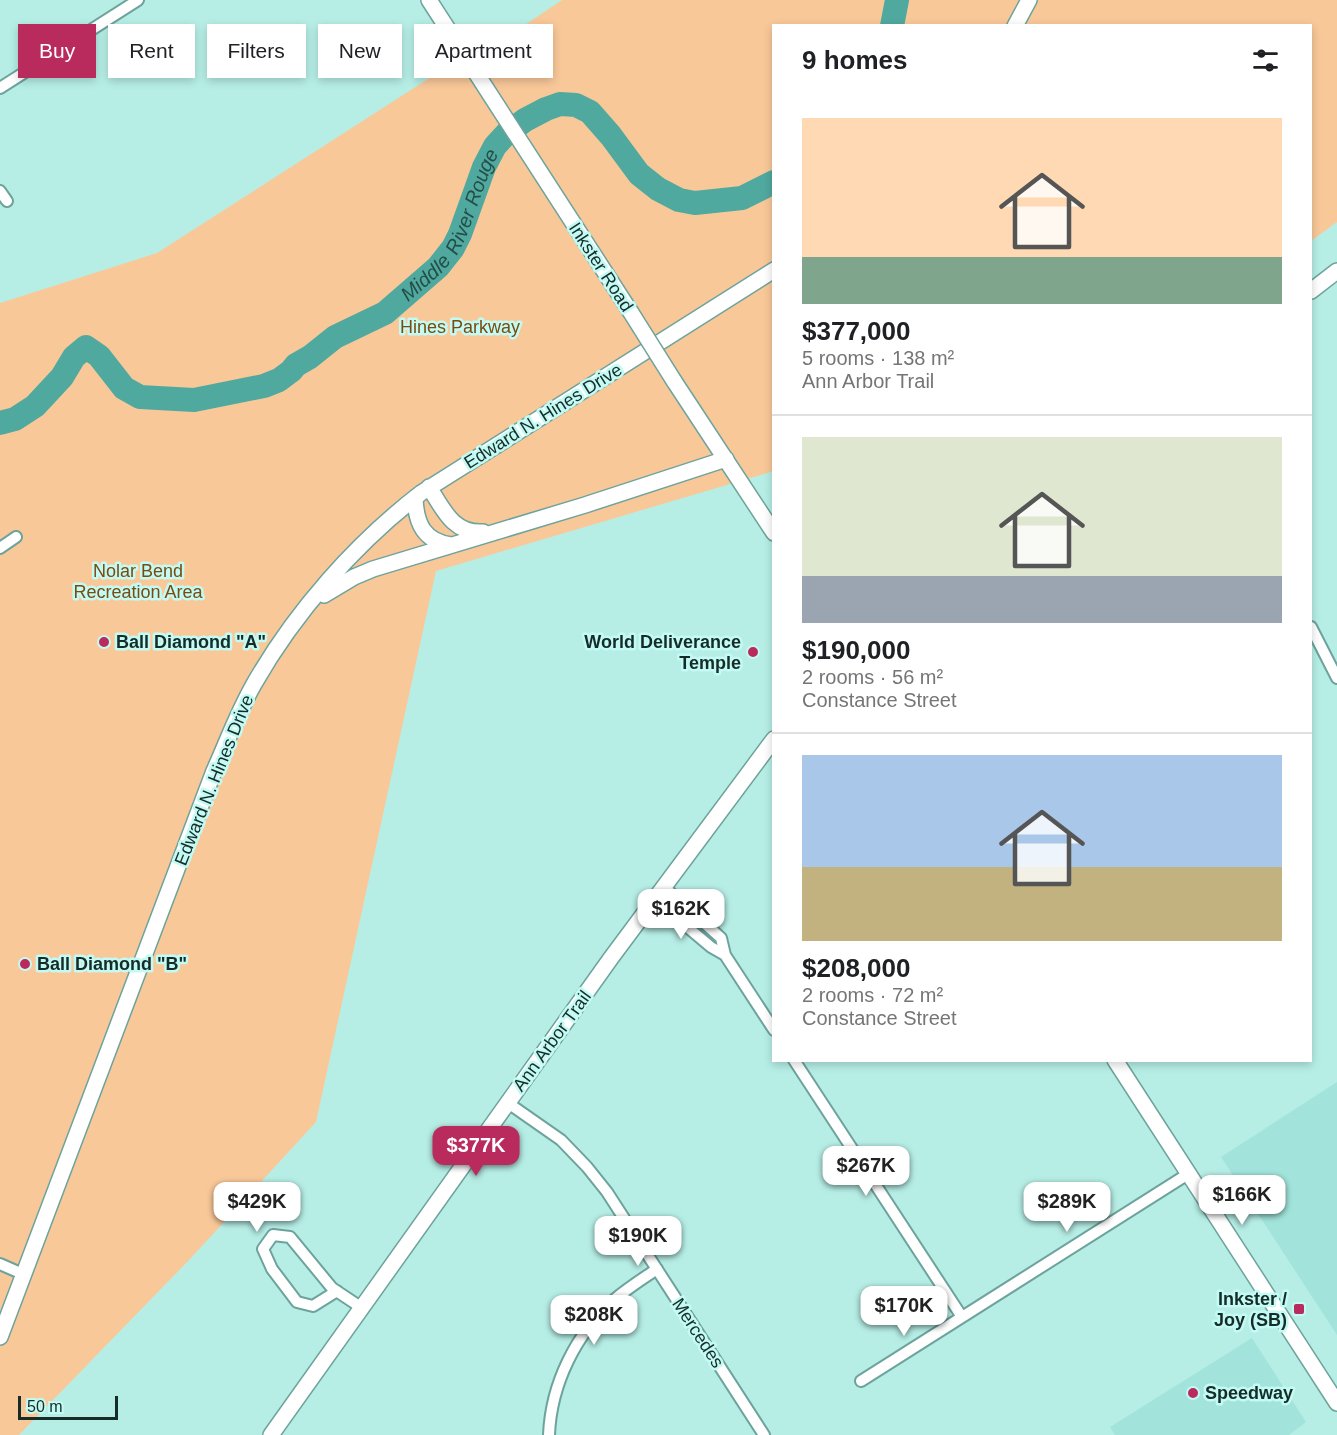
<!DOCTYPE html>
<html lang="en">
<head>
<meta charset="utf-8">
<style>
  :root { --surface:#fff; --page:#f6f6f6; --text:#202124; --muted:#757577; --line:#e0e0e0; --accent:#b92b5c }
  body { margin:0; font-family:Arial,sans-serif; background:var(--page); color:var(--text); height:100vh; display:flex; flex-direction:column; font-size:22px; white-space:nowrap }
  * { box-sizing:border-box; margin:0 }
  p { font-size:20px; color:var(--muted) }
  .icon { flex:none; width:33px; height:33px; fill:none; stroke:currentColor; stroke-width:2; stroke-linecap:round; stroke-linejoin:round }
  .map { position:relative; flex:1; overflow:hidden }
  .sheet { position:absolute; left:772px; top:24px; width:540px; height:1038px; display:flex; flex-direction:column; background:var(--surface); border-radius:0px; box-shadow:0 3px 9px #0003 }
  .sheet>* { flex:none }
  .banner { position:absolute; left:18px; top:24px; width:570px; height:54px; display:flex; gap:12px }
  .scale { position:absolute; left:18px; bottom:15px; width:100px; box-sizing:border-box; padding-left:6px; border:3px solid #162c29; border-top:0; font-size:16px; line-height:21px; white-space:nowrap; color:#162c29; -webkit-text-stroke:4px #c3fbf4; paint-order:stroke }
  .price { position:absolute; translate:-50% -51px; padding:0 14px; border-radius:12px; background:#fff; color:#222; font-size:20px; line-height:39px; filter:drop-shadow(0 2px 3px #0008) }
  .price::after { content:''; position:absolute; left:50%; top:36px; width:18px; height:14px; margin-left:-9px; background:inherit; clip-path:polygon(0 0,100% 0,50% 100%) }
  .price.current { background:var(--accent); color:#fff }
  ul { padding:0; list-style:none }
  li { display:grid; align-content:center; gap:12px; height:318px; padding:0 30px }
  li+li { border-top:2px solid var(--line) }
  li span { display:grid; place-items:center; height:186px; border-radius:0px; color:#555 }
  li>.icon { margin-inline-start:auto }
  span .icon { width:108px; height:108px; fill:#fffc; stroke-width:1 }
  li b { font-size:26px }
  h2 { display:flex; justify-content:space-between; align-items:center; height:72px; padding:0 30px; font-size:26px }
  .tag { padding:0 21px; border-radius:0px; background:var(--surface); box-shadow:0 3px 9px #0003; font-size:21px; line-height:54px }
  .tag.current { background:var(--accent); color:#fff }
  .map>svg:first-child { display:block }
  .built { fill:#a2e4db }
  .green { fill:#f9c899 }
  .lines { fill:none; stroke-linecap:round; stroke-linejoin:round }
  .river { stroke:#50a99f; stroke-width:24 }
  .street-casing { stroke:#6da39c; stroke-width:14 }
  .secondary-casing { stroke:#6da39c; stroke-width:18 }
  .street { stroke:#fff; stroke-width:10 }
  .secondary { stroke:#fff; stroke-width:15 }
  .secondary-bridge-casing { stroke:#6da39c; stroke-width:18; stroke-linecap:butt }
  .secondary-bridge { stroke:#fff; stroke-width:15 }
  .poi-dot { fill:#b92b5c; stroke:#c3fbf4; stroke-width:2 }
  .labels { text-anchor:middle; stroke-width:5; stroke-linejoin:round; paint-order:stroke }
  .street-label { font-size:18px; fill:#162c29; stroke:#c3fbf4 }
  .park-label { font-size:18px; fill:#7a4b11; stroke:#c3fbf4 }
  .poi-label { font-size:18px; font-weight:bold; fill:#162c29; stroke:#c3fbf4; text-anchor:start }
  .water-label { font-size:20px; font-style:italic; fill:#254e49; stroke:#c3fbf4 }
</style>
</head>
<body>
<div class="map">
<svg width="1337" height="1435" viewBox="0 0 1337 1435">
  <rect width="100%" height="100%" fill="#b6eee6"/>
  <path class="built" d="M1337,1082V1335L1221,1157Z
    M1252,1338L1306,1422L1289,1435H1115L1110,1427Z"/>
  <path class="green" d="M562,0H1337V222L1311,241V26H774V471L436,571L316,1122L190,1259L19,1435H0V303L157,253L431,77L495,45Z"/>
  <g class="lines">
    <g class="river">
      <path d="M892,26L897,0"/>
      <path id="s1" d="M0,423L15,419L35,406L62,377L74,357L86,347L99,356L124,388L140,397L194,400L264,386L279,380L291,371L296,365L310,357L335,337L385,313L438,267L453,248L460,234L484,167L495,146L506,134L525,120L546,109L560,104L576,105L590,112L611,136L639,174L658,189L679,200L695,203L742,198L774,182"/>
    </g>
    <g class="street-casing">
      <path id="street" d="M0,88L138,0
        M0,191L7,201
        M0,548L16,537
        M1311,627L1337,678
        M664,887L721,938L725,955L774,1030
        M655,900L711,947L725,955
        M794,1060L962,1317
        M508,1103L561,1140L587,1167L607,1192L764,1435
        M0,1264L25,1275
        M337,1291L313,1306L297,1302L272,1269L263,1249L273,1235L290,1237L332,1288L362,1308
        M861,1381L1188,1174
        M549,1435C551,1384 576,1333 615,1299C628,1288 642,1279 657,1269"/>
    </g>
    <g class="secondary-casing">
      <path id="secondary" d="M429,0L630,311
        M1015,26L1029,0
        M1311,291L1337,271
        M674,381L774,533
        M429,487C443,509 453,534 483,532
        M415,498C416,524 424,541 451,545
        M324,595L354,577L373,569L585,505L726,459
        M1115,1060L1337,1403
        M0,1337L214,771C227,742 238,712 254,684C295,612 355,544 421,493L774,270
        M271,1435L611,958L774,739"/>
    </g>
    <use href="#street" class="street"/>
    <use href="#secondary" class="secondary"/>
    <g class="secondary-bridge-casing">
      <path id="secondary-bridge" d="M630,311L674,381"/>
    </g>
    <use href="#secondary-bridge" class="secondary-bridge"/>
  </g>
  <g class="poi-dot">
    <circle cx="104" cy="642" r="6"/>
    <circle cx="753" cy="652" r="6"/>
    <circle cx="25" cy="964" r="6"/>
    <rect x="1293" y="1303" width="12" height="12" rx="3"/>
    <circle cx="1193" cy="1393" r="6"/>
  </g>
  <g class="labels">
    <g class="street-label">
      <text transform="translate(601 267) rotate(57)" y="6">Inkster Road</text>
      <text transform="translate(543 416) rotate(-32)" y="6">Edward N. Hines Drive</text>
      <text transform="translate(214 780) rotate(-68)" y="6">Edward N. Hines Drive</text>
      <text transform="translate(552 1041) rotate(-54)" y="6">Ann Arbor Trail</text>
      <text transform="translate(698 1333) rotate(57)" y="6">Mercedes</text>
    </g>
    <g class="park-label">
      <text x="460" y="333">Hines Parkway</text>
      <text x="138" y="577">Nolar Bend<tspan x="138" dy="21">Recreation Area</tspan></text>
    </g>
    <g class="poi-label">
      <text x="116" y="648">Ball Diamond "A"</text>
      <text x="741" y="648" text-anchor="end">World Deliverance<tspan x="741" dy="21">Temple</tspan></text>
      <text x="37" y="970">Ball Diamond "B"</text>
      <text x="1287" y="1305" text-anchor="end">Inkster /<tspan x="1287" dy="21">Joy (SB)</tspan></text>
      <text x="1205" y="1399">Speedway</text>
    </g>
    <g class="water-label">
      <text dy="7" stroke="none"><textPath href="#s1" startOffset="573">Middle River Rouge</textPath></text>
    </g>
  </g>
</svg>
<div class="scale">50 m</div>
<b class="price" style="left:681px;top:940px">$162K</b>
<b class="price current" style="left:476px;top:1177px">$377K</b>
<b class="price" style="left:866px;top:1197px">$267K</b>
<b class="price" style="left:1242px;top:1226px">$166K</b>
<b class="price" style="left:257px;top:1233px">$429K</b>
<b class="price" style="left:1067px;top:1233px">$289K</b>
<b class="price" style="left:638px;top:1267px">$190K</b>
<b class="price" style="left:904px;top:1337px">$170K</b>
<b class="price" style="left:594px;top:1346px">$208K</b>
<div class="banner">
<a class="tag current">Buy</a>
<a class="tag">Rent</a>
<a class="tag">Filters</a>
<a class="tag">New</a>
<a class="tag">Apartment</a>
</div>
<section class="sheet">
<h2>9 homes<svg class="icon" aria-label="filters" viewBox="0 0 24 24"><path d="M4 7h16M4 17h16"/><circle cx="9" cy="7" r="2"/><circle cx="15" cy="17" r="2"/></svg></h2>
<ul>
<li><span style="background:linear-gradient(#ffd9b3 75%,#7fa58c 0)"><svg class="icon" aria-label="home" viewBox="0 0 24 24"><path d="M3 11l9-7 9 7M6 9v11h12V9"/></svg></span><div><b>$377,000</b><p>5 rooms · 138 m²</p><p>Ann Arbor Trail</p></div></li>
<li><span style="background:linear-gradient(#dfe7d0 75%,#9aa5b1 0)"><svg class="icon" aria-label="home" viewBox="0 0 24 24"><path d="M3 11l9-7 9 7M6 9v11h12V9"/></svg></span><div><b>$190,000</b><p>2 rooms · 56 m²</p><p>Constance Street</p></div></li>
<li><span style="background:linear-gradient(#a9c7e8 60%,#c2b280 0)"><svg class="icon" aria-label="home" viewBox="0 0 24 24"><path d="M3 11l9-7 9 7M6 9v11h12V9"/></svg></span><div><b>$208,000</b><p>2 rooms · 72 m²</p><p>Constance Street</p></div></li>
</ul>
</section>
</div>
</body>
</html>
